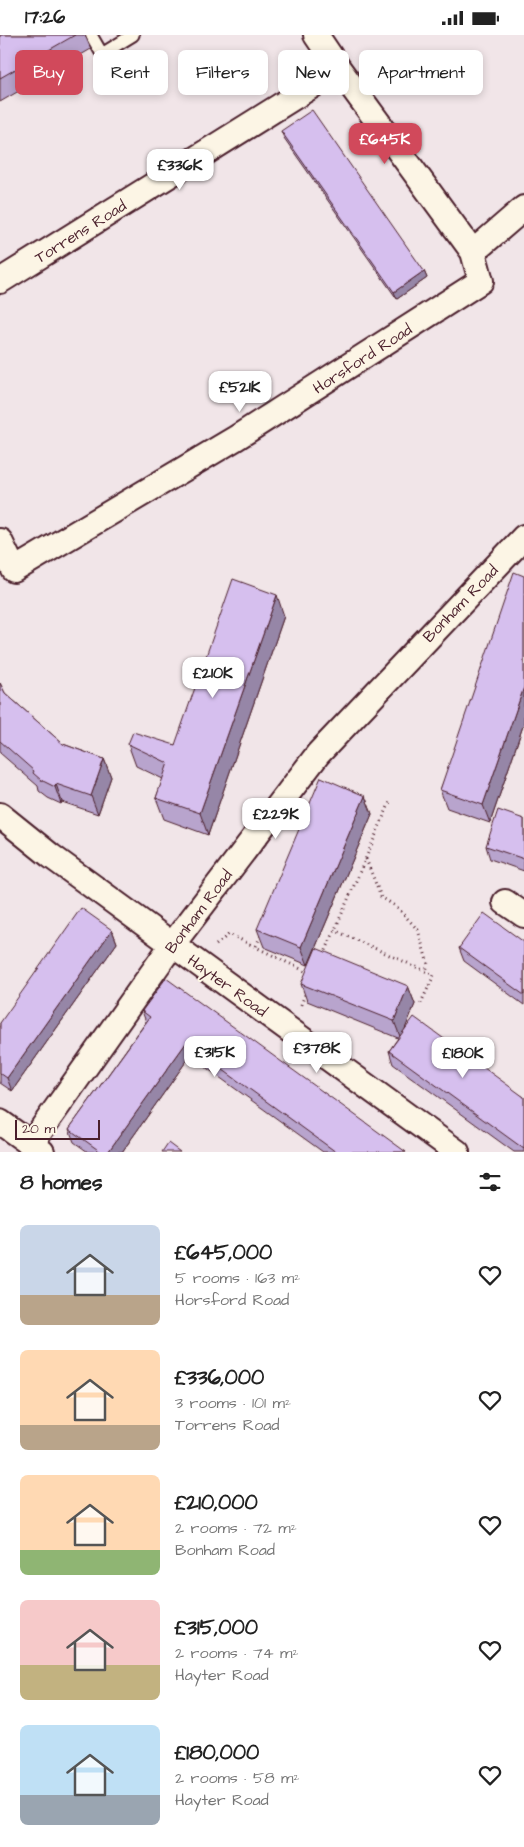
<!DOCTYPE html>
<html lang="en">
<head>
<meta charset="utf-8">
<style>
  :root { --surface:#fff; --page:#f6f6f6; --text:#222; --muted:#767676; --accent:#d1495b }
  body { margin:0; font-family:"Architects Daughter",sans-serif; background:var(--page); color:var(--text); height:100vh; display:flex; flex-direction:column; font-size:19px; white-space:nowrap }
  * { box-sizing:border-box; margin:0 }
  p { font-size:16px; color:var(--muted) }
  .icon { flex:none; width:28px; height:28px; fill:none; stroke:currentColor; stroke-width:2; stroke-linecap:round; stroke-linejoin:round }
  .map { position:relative; height:1117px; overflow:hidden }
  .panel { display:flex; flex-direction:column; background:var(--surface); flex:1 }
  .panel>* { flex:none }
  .top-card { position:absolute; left:15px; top:15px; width:495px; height:45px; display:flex; gap:10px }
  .scale { position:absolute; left:15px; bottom:12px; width:85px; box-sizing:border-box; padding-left:5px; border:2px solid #4a1f2b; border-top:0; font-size:14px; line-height:18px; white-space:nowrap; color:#4a1f2b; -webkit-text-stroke:4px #fcf5e5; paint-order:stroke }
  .price { position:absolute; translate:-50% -42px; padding:0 11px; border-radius:10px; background:#fff; color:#222; font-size:16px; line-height:32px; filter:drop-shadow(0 1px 2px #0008) }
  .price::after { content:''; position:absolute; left:50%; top:30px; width:15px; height:11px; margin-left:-8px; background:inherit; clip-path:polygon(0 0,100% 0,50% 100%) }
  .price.active { background:var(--accent); color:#fff }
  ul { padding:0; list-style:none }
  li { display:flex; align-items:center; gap:15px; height:125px; padding:0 20px }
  li span { display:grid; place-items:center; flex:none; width:140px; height:100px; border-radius:8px; color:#555 }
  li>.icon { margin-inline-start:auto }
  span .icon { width:60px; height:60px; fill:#fffc; stroke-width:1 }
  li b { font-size:21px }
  h2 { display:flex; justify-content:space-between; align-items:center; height:60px; padding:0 20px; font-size:21px }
  .chip { padding:0 18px; border-radius:8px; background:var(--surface); box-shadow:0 2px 8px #0003; font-size:18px; line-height:45px }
  .chip.active { background:var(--accent); color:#fff }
  .status { display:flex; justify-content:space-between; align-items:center; height:35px; padding:0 25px; background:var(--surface); direction:ltr }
  .status svg { height:14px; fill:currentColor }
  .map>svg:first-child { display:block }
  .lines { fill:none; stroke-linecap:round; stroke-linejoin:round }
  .service-casing { stroke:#4a1f2b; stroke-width:15 }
  .minor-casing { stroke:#4a1f2b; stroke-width:28 }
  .path { stroke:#4a1f2b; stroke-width:3; stroke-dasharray:1 4; stroke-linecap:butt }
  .service { stroke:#fcf5e5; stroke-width:11 }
  .minor { stroke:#fcf5e5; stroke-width:24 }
  .wall { fill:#b8a4cd; stroke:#4a1f2b }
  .shaded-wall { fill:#9686a7; stroke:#4a1f2b }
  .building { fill:#d6bfee; stroke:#4a1f2b }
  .labels { text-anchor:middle; stroke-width:4; stroke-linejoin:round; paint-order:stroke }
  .street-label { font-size:16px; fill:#4a1f2b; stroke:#fcf5e5 }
</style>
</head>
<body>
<div class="status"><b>17:26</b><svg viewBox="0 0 49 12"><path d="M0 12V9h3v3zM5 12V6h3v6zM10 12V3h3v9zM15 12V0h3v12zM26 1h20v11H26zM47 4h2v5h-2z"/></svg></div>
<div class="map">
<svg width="524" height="1117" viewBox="0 0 524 1117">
  <rect width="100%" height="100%" fill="#f1e5e8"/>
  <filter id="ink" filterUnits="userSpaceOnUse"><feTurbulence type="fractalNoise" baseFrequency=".02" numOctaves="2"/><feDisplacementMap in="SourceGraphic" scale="10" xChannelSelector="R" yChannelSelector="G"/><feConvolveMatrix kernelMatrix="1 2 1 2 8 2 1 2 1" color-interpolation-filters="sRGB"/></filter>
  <g filter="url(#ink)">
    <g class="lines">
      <g class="service-casing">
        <path id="service" d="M91,0L102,19L133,0"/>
      </g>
      <g class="minor-casing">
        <path id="minor" d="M473,217L524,173
          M0,246L339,34
          M0,506L14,535L236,403L481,246L473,217L339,34L316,0
          M0,780L51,821L457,1117
          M505,867L524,880
          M0,1087L42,1117
          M31,1109L172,910L318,719L524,502"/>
      </g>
      <path class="path" d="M366,824L381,862L397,872L418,895L428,929L426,936
        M334,895L434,940L420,970
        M216,910L229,899L309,938
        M256,911L262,898
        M324,920L390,767
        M301,970L306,957"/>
      <use href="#service" class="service"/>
      <use href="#minor" class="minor"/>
    </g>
    <path class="wall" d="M0,0H85L91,14L0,67Z
      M281,96L424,236L427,243L397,264L284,103Z
      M524,541V688L490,788L447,773L440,755Z
      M284,581L208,800L164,784L156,763L163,744L136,731L128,709L175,710Z
      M0,648L5,658L63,709L104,724L111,742L98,779L62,767L61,769L48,763L39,756L38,751L0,718Z
      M365,761L372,779L308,930L264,912L257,894Z
      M524,784V836L490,824L486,811Z
      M112,895L117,908L12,1056L0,1048V988Z
      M524,907V970L464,926L459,913Z
      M301,949L408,951L415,969L404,995L524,1062V1117H514L393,1029L389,1016L398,1003L307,966Z
      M142,976L406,1117H323L190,1021L122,1117H88L74,1107L69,1094L146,987Z"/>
    <path class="shaded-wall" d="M424,236L427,243L397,264L394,257Z
      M277,560L284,581L208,800L200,778Z
      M524,652V688L490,788L483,770Z
      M104,724L111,742L98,779L91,761Z
      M56,749L62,767L61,769L55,752Z
      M365,761L372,779L308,930L301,912Z
      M112,895L117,908L12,1056L7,1043Z
      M408,951L415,969L401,1004L394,986Z
      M186,1008L190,1021L122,1117H108Z"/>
    <path class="building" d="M0,0H75L0,43Z
      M312,75L424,236L394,257L281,96Z
      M514,537L524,541V652L483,770L440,755Z
      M233,544L277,560L200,778L156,763L168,728L128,709L133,697L175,710Z
      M0,648L5,658L63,709L104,724L91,761L56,749L55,752L41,745L33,738L34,736L0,706Z
      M321,742L365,761L301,912L257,894Z
      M498,775L524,784V824L486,811Z
      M81,873L112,895L7,1043L0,1038V988Z
      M484,878L524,907V960L459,913Z
      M316,913L408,951L394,986L301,949Z
      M166,943L406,1117H336L186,1008L108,1117H101L69,1094L150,982L142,976Z
      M414,982L524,1062V1114L389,1016Z
      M168,1108L180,1117H162Z"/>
  </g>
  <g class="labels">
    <g class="street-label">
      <text transform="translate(80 196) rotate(-32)" y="6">Torrens Road</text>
      <text transform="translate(362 323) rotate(-33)" y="6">Horsford Road</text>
      <text transform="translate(460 568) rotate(-46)" y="6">Bonham Road</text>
      <text transform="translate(198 876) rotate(-53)" y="6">Bonham Road</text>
      <text transform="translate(228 950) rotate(36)" y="6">Hayter Road</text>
    </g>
  </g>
</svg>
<div class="scale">20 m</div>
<b class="price active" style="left:385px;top:130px">£645K</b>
<b class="price" style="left:180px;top:156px">£336K</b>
<b class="price" style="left:240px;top:378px">£521K</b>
<b class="price" style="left:213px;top:664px">£210K</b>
<b class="price" style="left:276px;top:805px">£229K</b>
<b class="price" style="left:317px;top:1039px">£378K</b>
<b class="price" style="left:215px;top:1043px">£315K</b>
<b class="price" style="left:463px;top:1044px">£180K</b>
<div class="top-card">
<a class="chip active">Buy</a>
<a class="chip">Rent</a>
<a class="chip">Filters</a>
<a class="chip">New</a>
<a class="chip">Apartment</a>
</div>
</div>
<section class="panel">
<h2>8 homes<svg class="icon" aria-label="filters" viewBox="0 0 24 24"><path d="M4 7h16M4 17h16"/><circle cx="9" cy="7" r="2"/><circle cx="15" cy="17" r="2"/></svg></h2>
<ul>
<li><span style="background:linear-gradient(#c9d6e8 70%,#b9a48a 0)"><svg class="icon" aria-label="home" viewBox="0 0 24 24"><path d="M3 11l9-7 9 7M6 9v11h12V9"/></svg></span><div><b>£645,000</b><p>5 rooms · 163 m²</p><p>Horsford Road</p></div><svg class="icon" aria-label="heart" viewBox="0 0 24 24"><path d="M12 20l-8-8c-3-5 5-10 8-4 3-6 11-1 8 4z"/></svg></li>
<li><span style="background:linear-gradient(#ffd9b3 75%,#b9a48a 0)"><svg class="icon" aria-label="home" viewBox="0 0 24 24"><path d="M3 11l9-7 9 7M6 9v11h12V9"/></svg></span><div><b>£336,000</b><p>3 rooms · 101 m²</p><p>Torrens Road</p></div><svg class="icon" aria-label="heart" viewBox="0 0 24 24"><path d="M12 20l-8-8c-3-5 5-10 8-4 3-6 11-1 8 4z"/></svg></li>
<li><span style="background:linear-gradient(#ffd9b3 75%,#8fb573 0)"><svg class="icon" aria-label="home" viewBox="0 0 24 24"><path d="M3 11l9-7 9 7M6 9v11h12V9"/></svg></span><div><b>£210,000</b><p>2 rooms · 72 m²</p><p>Bonham Road</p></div><svg class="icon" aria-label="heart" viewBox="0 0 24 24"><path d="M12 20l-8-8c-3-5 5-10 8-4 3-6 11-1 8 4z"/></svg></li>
<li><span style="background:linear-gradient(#f6c9c9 65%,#c2b280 0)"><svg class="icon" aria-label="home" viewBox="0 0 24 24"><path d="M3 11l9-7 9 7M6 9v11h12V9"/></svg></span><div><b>£315,000</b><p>2 rooms · 74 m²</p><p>Hayter Road</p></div><svg class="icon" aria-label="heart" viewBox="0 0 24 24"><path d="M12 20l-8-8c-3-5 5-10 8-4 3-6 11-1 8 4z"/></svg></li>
<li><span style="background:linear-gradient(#bfe0f5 70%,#9aa5b1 0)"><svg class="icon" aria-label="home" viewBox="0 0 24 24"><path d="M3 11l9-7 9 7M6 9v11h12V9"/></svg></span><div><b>£180,000</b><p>2 rooms · 58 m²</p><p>Hayter Road</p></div><svg class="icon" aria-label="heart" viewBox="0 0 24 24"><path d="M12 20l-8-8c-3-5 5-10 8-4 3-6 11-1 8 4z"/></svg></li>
</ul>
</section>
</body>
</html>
